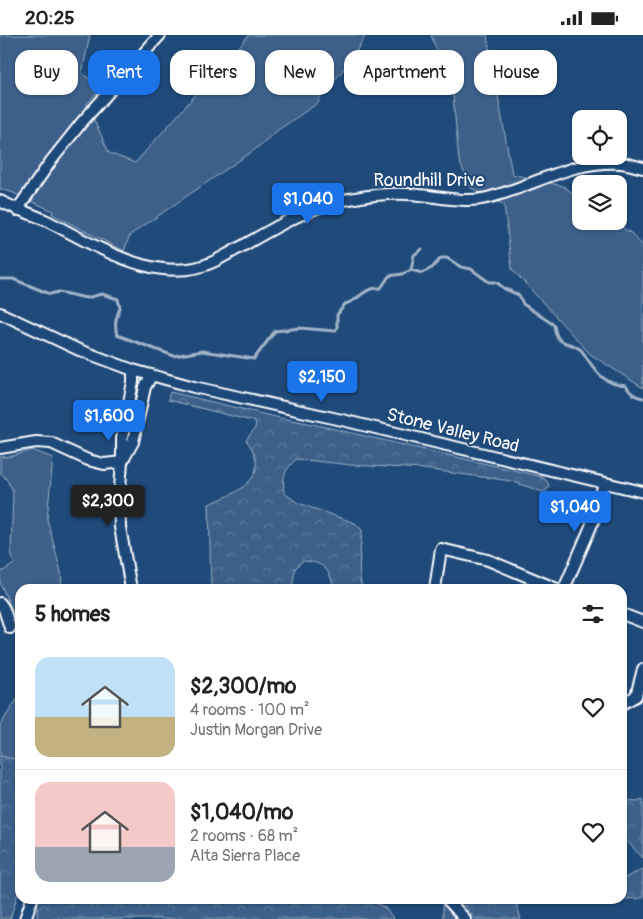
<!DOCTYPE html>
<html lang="en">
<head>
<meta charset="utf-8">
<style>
  :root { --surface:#fff; --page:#f2f2f2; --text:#222; --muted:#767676; --line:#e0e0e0; --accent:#1a73e8 }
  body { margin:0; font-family:Pangolin,sans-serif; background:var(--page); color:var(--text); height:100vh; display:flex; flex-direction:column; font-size:19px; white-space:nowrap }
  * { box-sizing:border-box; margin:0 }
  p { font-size:16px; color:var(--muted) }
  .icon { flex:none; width:28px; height:28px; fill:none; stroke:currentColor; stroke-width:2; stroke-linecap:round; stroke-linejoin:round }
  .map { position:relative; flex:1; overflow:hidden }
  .drawer { position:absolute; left:15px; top:549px; width:612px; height:320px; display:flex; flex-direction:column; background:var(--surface); border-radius:15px; box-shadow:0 1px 4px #0004 }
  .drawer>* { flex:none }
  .hud { position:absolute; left:15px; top:15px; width:614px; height:45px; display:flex; gap:10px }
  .tools { position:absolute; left:572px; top:75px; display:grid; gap:10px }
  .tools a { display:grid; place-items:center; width:55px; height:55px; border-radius:10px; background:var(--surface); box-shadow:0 1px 4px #0004; font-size:25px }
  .price { position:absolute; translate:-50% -42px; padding:0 11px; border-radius:5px; background:var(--accent); color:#fff; font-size:16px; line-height:32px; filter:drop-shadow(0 1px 2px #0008) }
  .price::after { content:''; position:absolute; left:50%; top:30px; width:15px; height:11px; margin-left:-8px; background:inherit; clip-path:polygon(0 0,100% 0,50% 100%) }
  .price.active { background:#222; color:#fff }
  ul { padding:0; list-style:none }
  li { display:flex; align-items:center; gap:15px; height:125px; padding:0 20px }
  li+li { border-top:1px solid var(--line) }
  li span { display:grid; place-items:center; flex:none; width:140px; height:100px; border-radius:15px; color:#555 }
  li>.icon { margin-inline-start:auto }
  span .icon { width:60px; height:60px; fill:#fffc; stroke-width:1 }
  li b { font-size:21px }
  h2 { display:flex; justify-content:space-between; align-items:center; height:60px; padding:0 20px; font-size:21px }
  .chip { padding:0 18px; border-radius:15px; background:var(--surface); box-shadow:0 1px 4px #0004; font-size:18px; line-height:45px }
  .chip.active { background:var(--accent); color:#fff }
  .status { display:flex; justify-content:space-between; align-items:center; height:35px; padding:0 25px; background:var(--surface); direction:ltr }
  .status svg { height:14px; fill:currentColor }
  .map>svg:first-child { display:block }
  .green { fill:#3c618b; stroke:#9eb0c5 }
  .forest { fill:url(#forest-crowns); stroke:#9eb0c5 }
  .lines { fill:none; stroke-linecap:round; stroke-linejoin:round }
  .stream { stroke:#a3b5c8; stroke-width:3 }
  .minor-casing { stroke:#fff; stroke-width:14 }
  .minor { stroke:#1f4a7a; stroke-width:10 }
  .labels { text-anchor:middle; stroke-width:4; stroke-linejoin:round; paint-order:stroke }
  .street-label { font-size:18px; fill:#fff; stroke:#1f4a7a }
</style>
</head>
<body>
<div class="status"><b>20:25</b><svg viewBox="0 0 49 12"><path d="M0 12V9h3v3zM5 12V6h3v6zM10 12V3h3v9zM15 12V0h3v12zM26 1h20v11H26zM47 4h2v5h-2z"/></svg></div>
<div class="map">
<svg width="643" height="884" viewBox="0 0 643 884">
  <defs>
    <pattern id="forest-crowns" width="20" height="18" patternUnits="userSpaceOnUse" patternTransform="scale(1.25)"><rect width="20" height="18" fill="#3c618b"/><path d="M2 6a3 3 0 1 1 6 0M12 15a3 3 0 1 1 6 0" fill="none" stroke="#59799c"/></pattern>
  </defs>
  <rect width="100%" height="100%" fill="#1f4a7a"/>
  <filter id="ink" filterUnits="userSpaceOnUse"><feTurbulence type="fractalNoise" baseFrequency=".02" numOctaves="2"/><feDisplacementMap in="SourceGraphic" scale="10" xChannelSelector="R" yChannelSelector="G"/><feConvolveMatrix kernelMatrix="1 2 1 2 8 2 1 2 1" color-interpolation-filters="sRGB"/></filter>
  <g filter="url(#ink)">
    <path class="green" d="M0,0H90L82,38L97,50L99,55L87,69L109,118L135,128L249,0H366L349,28L321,61L318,68L278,95L253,116L130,200L124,216L52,179L53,176L11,157L0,154Z
      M431,0H487L512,139L563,151L581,164V186H613L632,199L643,211V353L590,319L512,234L504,170L471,153L459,126L453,61Z
      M32,415L53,423L47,484L61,537L62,554H20V593L0,548V538L14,529L11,516L13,456L7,445L0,437V422L13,421Z
      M20,660V725H17L0,721V690Z"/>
    <path class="forest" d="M170,357L280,383L308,388L539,441L546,445L549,450L547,455L543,457L511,446L424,434L351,430L296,424C285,435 282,441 284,458L298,468L355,488L362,495C361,511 356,540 363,554H334C329,533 323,527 302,526L295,534L292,554H211L209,469C239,457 274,442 246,405L255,393L256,387L168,365Z
      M0,721L20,725V852L10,884H0Z
      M643,764V823L622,801L623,765L637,766Z
      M643,834V863L583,866V864H622L623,844Z
      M38,864H370L385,873L394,884H37Z
      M460,864H515L521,884H475Z
      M443,869L458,884H443Z"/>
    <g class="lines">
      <path class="stream" d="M411,235L414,220L422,214
        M0,244H13L50,259L59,257L86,263L102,259L118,264L120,273C116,283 114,289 117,300L174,321L202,316L254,324L275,296L300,293L335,296L337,293V280L345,269C360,265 363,252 381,253L389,241L402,239L411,235L422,238L432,233L441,223H447L461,232L471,234L489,247H496L505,254L519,260L523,269L554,290C557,314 568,304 581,315C583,317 586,322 588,325C599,341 606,349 626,351C630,358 635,362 643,363"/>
      <g class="minor-casing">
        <path id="minor" d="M0,166C15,174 30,178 45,185C94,209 159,254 215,226C260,203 304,170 355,163C372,160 391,158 408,159C434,160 462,169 487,163C532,152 573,124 621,128C628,129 636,131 643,133
          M17,175L51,126L82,87L160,0
          M0,278L79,315L133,335L194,352L342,385L643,457
          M0,413L36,407L51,408L88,425L104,429L122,427
          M122,427L133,407L145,352L152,340
          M131,554L120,492L119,466L122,427V403L133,347V335
          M435,554L441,514L488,525L557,554
          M564,554L595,482L604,448
          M0,568L4,574L10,593
          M622,579L643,587
          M622,669L636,661L643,634
          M447,864L465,884
          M25,884L32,864"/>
      </g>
      <use href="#minor" class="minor"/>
    </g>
  </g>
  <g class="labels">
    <g class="street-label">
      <text x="429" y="151">Roundhill Drive</text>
      <text transform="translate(453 395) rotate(14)" y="6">Stone Valley Road</text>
    </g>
  </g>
</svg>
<div class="tools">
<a><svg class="icon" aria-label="locate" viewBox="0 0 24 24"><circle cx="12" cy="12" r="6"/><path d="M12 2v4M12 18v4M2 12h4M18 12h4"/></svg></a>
<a><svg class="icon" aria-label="layers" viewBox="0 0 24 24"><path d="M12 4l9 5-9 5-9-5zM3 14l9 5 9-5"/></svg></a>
</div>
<b class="price" style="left:308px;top:190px">$1,040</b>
<b class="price" style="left:322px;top:368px">$2,150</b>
<b class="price" style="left:109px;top:407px">$1,600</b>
<b class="price active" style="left:108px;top:492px">$2,300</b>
<b class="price" style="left:575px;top:498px">$1,040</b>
<div class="hud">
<a class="chip">Buy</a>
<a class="chip active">Rent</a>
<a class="chip">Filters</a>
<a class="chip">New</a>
<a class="chip">Apartment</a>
<a class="chip">House</a>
</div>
<section class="drawer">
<h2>5 homes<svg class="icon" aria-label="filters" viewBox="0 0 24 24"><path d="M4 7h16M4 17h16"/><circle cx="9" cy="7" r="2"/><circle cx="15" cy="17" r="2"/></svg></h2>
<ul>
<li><span style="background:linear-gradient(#bfe0f5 60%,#c2b280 0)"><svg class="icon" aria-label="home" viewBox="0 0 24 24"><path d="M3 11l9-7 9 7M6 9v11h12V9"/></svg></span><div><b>$2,300/mo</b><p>4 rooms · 100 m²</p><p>Justin Morgan Drive</p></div><svg class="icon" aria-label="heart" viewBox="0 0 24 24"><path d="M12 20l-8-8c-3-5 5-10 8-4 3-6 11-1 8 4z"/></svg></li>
<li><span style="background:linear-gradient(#f6c9c9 65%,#9aa5b1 0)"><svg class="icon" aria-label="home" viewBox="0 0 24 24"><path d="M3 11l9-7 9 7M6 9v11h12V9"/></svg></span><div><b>$1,040/mo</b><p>2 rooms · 68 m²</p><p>Alta Sierra Place</p></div><svg class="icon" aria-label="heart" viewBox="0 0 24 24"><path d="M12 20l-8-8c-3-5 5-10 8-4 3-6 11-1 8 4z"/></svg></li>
</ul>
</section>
</div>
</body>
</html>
